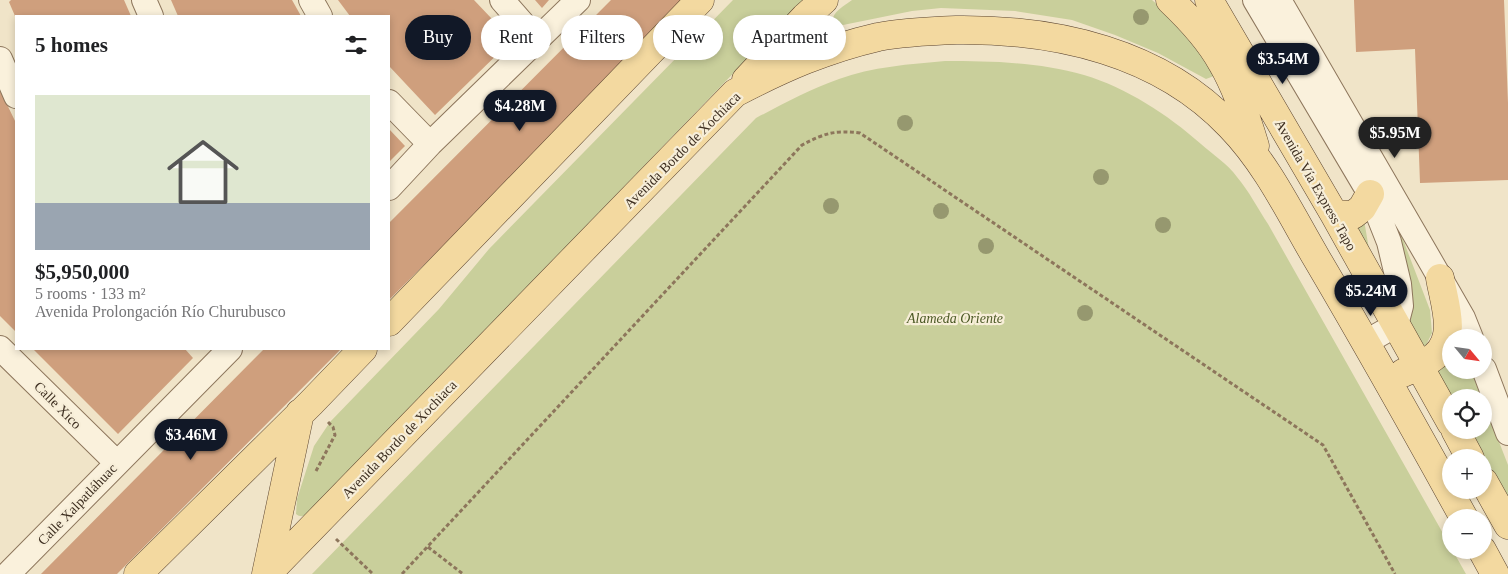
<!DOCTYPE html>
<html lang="en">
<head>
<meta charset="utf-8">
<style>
  :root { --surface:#fff; --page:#f2f2f2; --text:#202124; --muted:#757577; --line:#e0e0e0; --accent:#111827 }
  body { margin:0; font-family:"Times New Roman",serif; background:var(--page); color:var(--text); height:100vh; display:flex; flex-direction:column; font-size:19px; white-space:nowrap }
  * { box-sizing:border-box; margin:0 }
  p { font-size:16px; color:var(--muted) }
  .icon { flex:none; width:28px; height:28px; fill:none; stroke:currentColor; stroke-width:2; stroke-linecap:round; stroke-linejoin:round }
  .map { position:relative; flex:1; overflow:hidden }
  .panel { position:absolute; left:15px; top:15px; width:375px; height:335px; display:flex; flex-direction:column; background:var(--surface); border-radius:0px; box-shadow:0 2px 8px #0003 }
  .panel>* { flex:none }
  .guide { position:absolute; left:405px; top:15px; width:475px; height:45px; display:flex; gap:10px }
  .needle { width:32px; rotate:119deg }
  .controls { position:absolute; left:1442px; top:329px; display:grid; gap:10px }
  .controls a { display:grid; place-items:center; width:50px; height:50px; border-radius:50%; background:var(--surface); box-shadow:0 2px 8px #0003; font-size:25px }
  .price { position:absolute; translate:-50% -42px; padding:0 11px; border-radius:18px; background:var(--accent); color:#fff; font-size:16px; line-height:32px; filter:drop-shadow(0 1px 2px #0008) }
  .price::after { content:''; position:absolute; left:50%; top:30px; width:15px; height:11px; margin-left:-8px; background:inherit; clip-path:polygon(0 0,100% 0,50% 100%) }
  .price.on { background:#222; color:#fff }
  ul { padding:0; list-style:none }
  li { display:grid; align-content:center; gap:10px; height:265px; padding:0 20px }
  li+li { border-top:1px solid var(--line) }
  li span { display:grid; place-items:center; height:155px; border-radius:0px; color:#555 }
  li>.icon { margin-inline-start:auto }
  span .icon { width:90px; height:90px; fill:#fffc; stroke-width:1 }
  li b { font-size:21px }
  h2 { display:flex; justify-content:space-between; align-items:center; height:60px; padding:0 20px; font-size:21px }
  .pill { padding:0 18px; border-radius:22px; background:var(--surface); box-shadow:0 2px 8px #0003; font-size:18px; line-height:45px }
  .pill.on { background:var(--accent); color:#fff }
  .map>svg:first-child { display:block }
  .green { fill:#c9cf9b }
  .building { fill:#cf9f7d }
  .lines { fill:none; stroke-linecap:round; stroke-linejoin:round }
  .minor-casing { stroke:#8d765c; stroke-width:26 }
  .major-casing { stroke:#5b4430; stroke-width:29 }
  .path { stroke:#8d765c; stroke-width:3; stroke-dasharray:4 2.5; stroke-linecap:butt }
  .minor { stroke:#faf1dc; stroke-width:24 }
  .major { stroke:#f3d9a0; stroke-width:28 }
  .tree { fill:#96986f }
  .labels { text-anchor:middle; stroke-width:4.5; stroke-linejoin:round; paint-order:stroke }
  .street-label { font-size:14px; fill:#3d2e20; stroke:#f7eed8 }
  .park-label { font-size:14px; font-style:italic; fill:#4d5a26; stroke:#f7eed8 }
</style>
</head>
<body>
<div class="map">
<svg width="1508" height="574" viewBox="0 0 1508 574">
  <rect width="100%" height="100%" fill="#f0e4c8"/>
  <path class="green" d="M733,0H804L310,512C305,516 301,518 296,514L297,499L314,446L330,422L439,309L489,249Z
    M852,0H1152L1181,25L1206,57L1214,76L1206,79L1158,53L1115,35L1072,20L1015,11L941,8L912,11L843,25L832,22C833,11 844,6 852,0Z
    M945,61C991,61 1039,62 1084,75C1127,88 1167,114 1201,144C1212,154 1228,164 1237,177C1249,191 1258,209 1268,224L1466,574H312L756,118C783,104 810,89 839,79C871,67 911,64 945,61Z
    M1364,220L1370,255L1353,226Z
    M1396,234H1399L1402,237L1430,310L1432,333L1426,345L1422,347L1410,328Z
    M1451,355V370H1471L1481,397L1451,398L1438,372Z
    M1484,403L1508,465V499L1502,495L1484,463V458L1481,457L1465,430H1484Z"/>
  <path class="building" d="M11,0H124L131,16H15L9,2Z
    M171,0H292L301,16H178Z
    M338,0H474L512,40L435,115L389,66V16H350Z
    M535,0H549L542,8Z
    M611,0H688L389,300V223Z
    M1354,0H1504L1508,103V180L1420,183L1415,49L1356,52Z
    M0,90L16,123V332L0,316Z
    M389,129L405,146L389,162Z
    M33,349H185L193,358L118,434Z
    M264,349H341L117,574H41Z"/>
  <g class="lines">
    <g class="minor-casing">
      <path id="minor" d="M144,0L151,16
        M311,0L320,16
        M502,0L537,40
        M1255,0L1370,194L1389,242L1399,284L1401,306L1396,325L1366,342
        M1279,0L1428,257L1463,318L1471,338
        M0,59L16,96
        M389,102L430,144
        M389,188L430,144L578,0
        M0,348L117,463
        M1484,369L1508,433
        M8,574L230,349"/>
    </g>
    <g class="major-casing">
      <path id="major" d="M1170,0C1190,19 1209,39 1222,63C1236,87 1247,119 1255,146
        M1209,0L1334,214L1451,423
        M746,80L805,17L824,0
        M1334,214L1353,215L1362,208L1370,194
        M389,322L700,0
        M1403,373C1414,368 1426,364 1435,356C1458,337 1444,303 1440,278
        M1455,430L1470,458
        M1484,482L1508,525
        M1482,550L1495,574
        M138,574L311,403L363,349
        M266,574L300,413
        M267,574L735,93C783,68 826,49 878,37C904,32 931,31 957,30C1056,29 1160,52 1230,126C1267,164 1290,213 1317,259C1367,344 1416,431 1464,518"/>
    </g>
    <path class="path" d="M316,471L335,435L333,427L328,422
      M336,539L373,574
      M428,547L463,574
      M402,574L802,145C825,133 835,130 860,133L1323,445L1395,574"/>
    <use href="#minor" class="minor"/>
    <use href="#major" class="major"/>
  </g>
  <g class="tree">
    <circle cx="1141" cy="17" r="8"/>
    <circle cx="905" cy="123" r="8"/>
    <circle cx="1101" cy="177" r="8"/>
    <circle cx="831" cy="206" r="8"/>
    <circle cx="941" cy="211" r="8"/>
    <circle cx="1163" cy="225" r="8"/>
    <circle cx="986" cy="246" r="8"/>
    <circle cx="1085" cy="313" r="8"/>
  </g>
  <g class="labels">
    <g class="street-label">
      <text transform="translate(682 150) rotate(-45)" y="5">Avenida Bordo de Xochiaca</text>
      <text transform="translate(1316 185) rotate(60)" y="5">Avenida Vía Express Tapo</text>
      <text transform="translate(58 405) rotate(45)" y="5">Calle Xico</text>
      <text transform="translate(399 439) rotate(-46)" y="5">Avenida Bordo de Xochiaca</text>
      <text transform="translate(77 504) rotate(-46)" y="5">Calle Xalpatláhuac</text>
    </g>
    <g class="park-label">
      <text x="955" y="323">Alameda Oriente</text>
    </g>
  </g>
</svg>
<div class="controls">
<a><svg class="needle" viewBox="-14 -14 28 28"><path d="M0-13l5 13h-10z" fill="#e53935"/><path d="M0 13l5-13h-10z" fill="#757577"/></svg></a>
<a><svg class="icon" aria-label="locate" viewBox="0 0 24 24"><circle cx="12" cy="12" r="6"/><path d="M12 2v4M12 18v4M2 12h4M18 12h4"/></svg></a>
<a>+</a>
<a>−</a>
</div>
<b class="price" style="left:1283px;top:85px">$3.54M</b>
<b class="price" style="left:520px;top:132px">$4.28M</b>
<b class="price on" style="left:1395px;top:159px">$5.95M</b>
<b class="price" style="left:1371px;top:317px">$5.24M</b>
<b class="price" style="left:191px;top:461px">$3.46M</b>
<div class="guide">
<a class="pill on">Buy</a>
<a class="pill">Rent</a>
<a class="pill">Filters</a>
<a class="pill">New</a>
<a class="pill">Apartment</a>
</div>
<section class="panel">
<h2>5 homes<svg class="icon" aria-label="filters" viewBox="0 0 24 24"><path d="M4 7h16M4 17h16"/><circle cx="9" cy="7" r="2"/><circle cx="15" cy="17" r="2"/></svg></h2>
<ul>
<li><span style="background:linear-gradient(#dfe7d0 70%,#9aa5b1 0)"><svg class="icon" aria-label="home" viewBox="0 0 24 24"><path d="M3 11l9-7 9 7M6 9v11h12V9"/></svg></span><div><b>$5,950,000</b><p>5 rooms · 133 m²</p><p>Avenida Prolongación Río Churubusco</p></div></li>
</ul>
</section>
</div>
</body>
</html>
